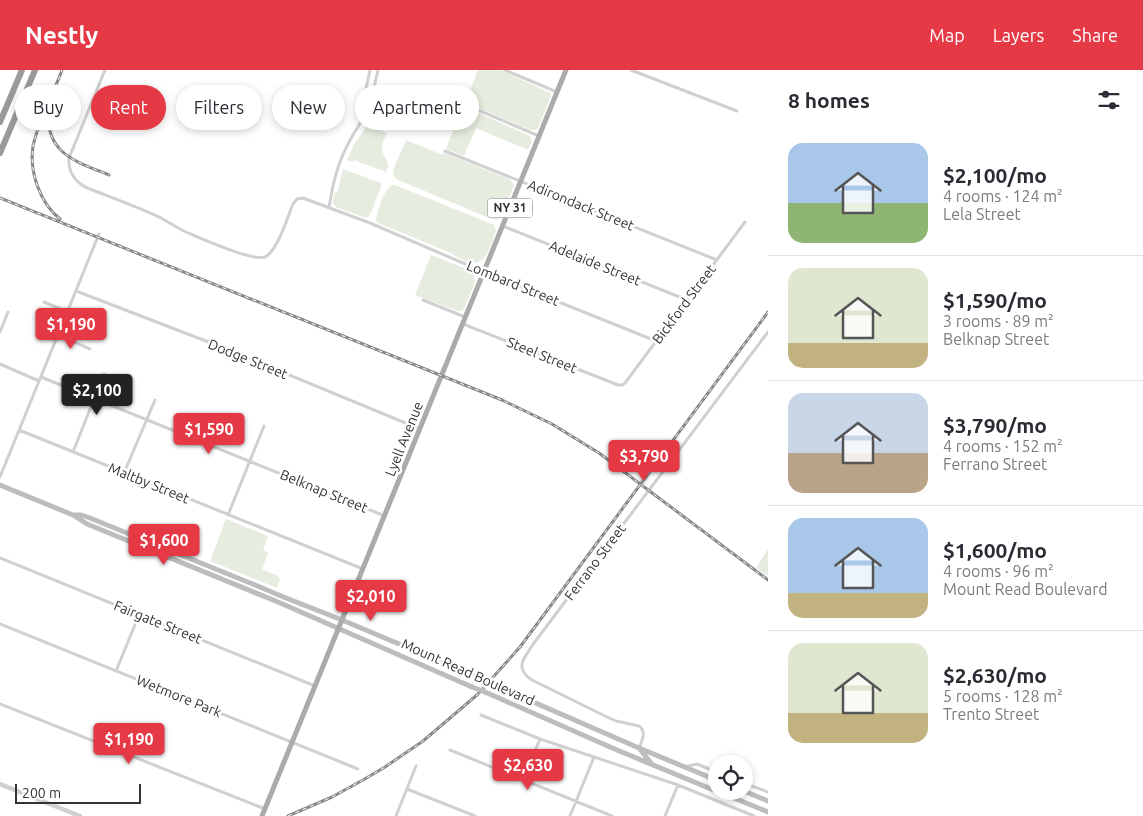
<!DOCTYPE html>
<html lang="en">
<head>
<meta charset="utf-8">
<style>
  :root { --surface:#fff; --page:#f2f2f3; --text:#2b2b33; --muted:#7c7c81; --line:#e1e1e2; --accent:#e63946 }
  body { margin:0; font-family:Ubuntu,sans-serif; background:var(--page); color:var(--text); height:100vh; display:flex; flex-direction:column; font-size:19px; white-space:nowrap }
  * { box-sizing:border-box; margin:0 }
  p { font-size:16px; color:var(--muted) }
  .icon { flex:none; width:28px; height:28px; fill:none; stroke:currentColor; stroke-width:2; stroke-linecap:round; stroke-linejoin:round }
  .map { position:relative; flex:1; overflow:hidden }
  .side { display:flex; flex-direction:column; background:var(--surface); width:375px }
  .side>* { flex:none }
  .hud { position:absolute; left:15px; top:15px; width:475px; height:45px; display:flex; gap:10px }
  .fabs { position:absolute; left:708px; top:685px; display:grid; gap:10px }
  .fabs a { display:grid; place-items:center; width:45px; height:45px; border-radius:50%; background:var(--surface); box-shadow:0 2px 8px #0003; font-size:25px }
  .scale { position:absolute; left:15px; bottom:12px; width:126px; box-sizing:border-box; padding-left:5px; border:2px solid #333; border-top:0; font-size:14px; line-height:18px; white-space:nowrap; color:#333; -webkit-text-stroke:4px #fff; paint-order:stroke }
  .price { position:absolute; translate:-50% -42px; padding:0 11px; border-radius:5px; background:var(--accent); color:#fff; font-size:16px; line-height:32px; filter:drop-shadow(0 1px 2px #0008) }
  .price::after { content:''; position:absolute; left:50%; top:30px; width:15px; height:11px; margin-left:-8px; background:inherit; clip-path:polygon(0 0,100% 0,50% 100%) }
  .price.on { background:#222; color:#fff }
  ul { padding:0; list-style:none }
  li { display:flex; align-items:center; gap:15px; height:125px; padding:0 20px }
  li+li { border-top:1px solid var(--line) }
  li span { display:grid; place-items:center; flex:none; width:140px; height:100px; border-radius:15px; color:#555 }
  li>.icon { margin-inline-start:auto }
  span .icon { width:60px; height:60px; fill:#fffc; stroke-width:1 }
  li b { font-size:21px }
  h2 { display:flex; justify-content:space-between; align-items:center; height:60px; padding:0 20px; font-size:21px }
  .chip { padding:0 18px; border-radius:22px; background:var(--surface); box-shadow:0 2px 8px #0003; font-size:18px; line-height:45px }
  .chip.on { background:var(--accent); color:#fff }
  header { display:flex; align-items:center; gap:30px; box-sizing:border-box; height:70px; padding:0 25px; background:var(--accent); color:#fff }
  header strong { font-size:24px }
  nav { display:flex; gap:28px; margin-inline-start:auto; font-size:18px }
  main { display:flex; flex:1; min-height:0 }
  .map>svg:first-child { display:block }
  .green { fill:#e6ecdf }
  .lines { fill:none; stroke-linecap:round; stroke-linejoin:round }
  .minor { stroke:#d0d0d0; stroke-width:3 }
  .tertiary { stroke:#d0d0d0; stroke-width:4.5 }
  .secondary { stroke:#bdbdbd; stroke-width:5 }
  .primary { stroke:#ababab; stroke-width:5 }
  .motorway { stroke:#9a9a9a; stroke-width:6 }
  .rail-casing { stroke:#888; stroke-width:3 }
  .rail { stroke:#fff; stroke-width:1; stroke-dasharray:4; stroke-linecap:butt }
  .secondary-bridge { stroke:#bdbdbd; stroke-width:5 }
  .labels { text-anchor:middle; stroke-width:5; stroke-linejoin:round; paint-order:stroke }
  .shield { fill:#fff; stroke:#707070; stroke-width:1 }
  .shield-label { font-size:12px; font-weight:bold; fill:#333 }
  .street-label { font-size:14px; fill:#333; stroke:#fff }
</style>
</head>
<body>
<header>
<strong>Nestly</strong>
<nav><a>Map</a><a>Layers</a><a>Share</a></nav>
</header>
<main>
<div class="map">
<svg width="768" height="746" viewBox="0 0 768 746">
  <rect width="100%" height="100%" fill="#fff"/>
  <path class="green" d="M478,0H501L550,23L551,26L538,58L536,60H530L465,32Z
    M463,36L530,66L532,71L528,80L476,58L464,86L446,79Z
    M370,49L372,51L370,56L387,63C384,69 380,77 383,83C386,91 391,93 386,102L354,90L353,92L347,90L354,74L367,56L364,53L365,51Z
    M406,70L443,85L444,83L511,110L514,116L500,148L496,150L489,148L396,109L394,105L393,100Z
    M343,99L381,113L382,114L370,145L366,148L336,137L333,133L334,123H337Z
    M392,115H395L494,155L496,161C490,175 487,199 466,191C461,189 456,187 451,183L378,153L376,151C377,142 384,119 392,115Z
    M431,185L469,200L474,205L475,212L464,239L461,241H458L415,225Z
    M226,449L268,466L263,480L268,483L262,499L278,506V508L280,509L277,518L210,491Z
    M768,479V506L756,498Z"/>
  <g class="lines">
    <path class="minor" d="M105,0L69,88C68,101 73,110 85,117C110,127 135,136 159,147C169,152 177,158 186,162C200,168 253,192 265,187C277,182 288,146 293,134L297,129L303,128L370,153L484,202L656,271
      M505,0L557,22
      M631,0L737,41
      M464,34L539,66
      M365,43L363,33L370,0
      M445,81L717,190
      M329,138C334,104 341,83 359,55C363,49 365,43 369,39L378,0
      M503,156L687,230
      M76,221L224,278L420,359
      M423,230L465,247
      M44,232L68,242
      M463,254L618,315H622L625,313L745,152
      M0,262L8,242
      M58,265L90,279
      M0,294L39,311
      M41,307L385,446
      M19,360L363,499
      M73,382L104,304
      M124,403L155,330
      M0,407L99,164
      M228,445L264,356
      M0,488L315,616
      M0,554L358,699
      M116,601L139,545
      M0,634L265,739
      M481,645L540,669L678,715L754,746
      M639,678C642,670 647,662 639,656L616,651L607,647L532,610C513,598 525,587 534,573L768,262
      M450,680L612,746
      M684,697L697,694L716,702
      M523,709L540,669
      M744,713L768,722
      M407,719L475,746
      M396,746L416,696
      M570,746L594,687
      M665,746L678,715"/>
    <path class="tertiary" d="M0,714L80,746"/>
    <path class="secondary" d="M0,415L73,445L87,454L278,532L472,617
      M73,445H81L90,448L260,517L281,526L342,550L480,608
      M492,614L639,678L716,710
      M485,622L617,680L716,721
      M639,678L651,693
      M717,721L768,742
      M744,721L768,731"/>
    <path class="primary" d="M262,746L566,0"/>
    <path class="motorway" d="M0,52L22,0
      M0,83L35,0"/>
    <g class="rail-casing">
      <path id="rail" d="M48,41C46,84 75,91 109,105
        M0,128L502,330L552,354L599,383L768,510
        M60,149C40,133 29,102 33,76C35,66 39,56 43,47C49,31 56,16 62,0
        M288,746L332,727L363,710L385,697L423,671L477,625L520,577L768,242"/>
    </g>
    <use href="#rail" class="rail"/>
    <path class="secondary-bridge" d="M480,608L492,614
      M472,617L485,622"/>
  </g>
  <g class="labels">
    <rect class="shield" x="487.5" y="128.5" width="45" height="19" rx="4"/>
    <g class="shield-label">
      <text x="510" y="142">NY 31</text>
    </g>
    <g class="street-label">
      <text transform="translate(581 135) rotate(22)" y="5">Adirondack Street</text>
      <text transform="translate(595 193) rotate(22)" y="5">Adelaide Street</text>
      <text transform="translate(513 213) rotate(22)" y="5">Lombard Street</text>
      <text transform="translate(684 234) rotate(-53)" y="5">Bickford Street</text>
      <text transform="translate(542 285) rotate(22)" y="5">Steel Street</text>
      <text transform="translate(248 289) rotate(22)" y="5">Dodge Street</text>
      <text transform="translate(404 369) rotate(-68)" y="5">Lyell Avenue</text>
      <text transform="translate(149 413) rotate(22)" y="5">Maltby Street</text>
      <text transform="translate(324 421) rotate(22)" y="5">Belknap Street</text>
      <text transform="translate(595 492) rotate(-53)" y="5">Ferrano Street</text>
      <text transform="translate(158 552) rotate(22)" y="5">Fairgate Street</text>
      <text transform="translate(468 602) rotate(24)" y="5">Mount Read Boulevard</text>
      <text transform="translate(179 626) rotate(22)" y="5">Wetmore Park</text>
    </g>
  </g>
</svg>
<div class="fabs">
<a><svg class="icon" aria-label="locate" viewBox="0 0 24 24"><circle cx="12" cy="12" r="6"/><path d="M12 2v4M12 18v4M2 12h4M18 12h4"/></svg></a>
</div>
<div class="scale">200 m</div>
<b class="price" style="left:71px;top:280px">$1,190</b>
<b class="price on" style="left:97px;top:346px">$2,100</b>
<b class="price" style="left:209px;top:385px">$1,590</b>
<b class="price" style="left:644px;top:412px">$3,790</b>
<b class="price" style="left:164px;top:496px">$1,600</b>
<b class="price" style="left:371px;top:552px">$2,010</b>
<b class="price" style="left:129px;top:695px">$1,190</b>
<b class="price" style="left:528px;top:721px">$2,630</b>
<div class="hud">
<a class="chip">Buy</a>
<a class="chip on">Rent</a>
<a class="chip">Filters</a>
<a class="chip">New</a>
<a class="chip">Apartment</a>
</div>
</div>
<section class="side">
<h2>8 homes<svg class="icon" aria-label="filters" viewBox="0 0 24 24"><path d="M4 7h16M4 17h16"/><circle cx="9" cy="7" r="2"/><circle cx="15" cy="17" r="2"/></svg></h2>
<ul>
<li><span style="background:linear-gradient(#a9c7e8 60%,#8fb573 0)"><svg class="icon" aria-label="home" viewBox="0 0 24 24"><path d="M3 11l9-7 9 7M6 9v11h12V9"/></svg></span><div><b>$2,100/mo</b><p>4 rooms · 124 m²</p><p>Lela Street</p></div></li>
<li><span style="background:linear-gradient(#dfe7d0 75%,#c2b280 0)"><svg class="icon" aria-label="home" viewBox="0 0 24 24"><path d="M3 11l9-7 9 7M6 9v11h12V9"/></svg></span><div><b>$1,590/mo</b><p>3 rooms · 89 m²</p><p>Belknap Street</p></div></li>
<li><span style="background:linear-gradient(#c9d6e8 60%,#b9a48a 0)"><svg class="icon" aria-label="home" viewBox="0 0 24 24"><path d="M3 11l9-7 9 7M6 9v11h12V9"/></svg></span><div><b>$3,790/mo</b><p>4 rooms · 152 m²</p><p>Ferrano Street</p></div></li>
<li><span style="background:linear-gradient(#a9c7e8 75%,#c2b280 0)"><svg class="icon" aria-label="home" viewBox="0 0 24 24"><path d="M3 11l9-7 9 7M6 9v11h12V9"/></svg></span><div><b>$1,600/mo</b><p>4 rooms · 96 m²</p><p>Mount Read Boulevard</p></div></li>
<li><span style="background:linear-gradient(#dfe7d0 70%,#c2b280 0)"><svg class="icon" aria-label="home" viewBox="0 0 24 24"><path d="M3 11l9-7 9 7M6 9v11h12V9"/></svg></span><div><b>$2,630/mo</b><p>5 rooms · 128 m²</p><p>Trento Street</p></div></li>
</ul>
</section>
</main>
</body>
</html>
